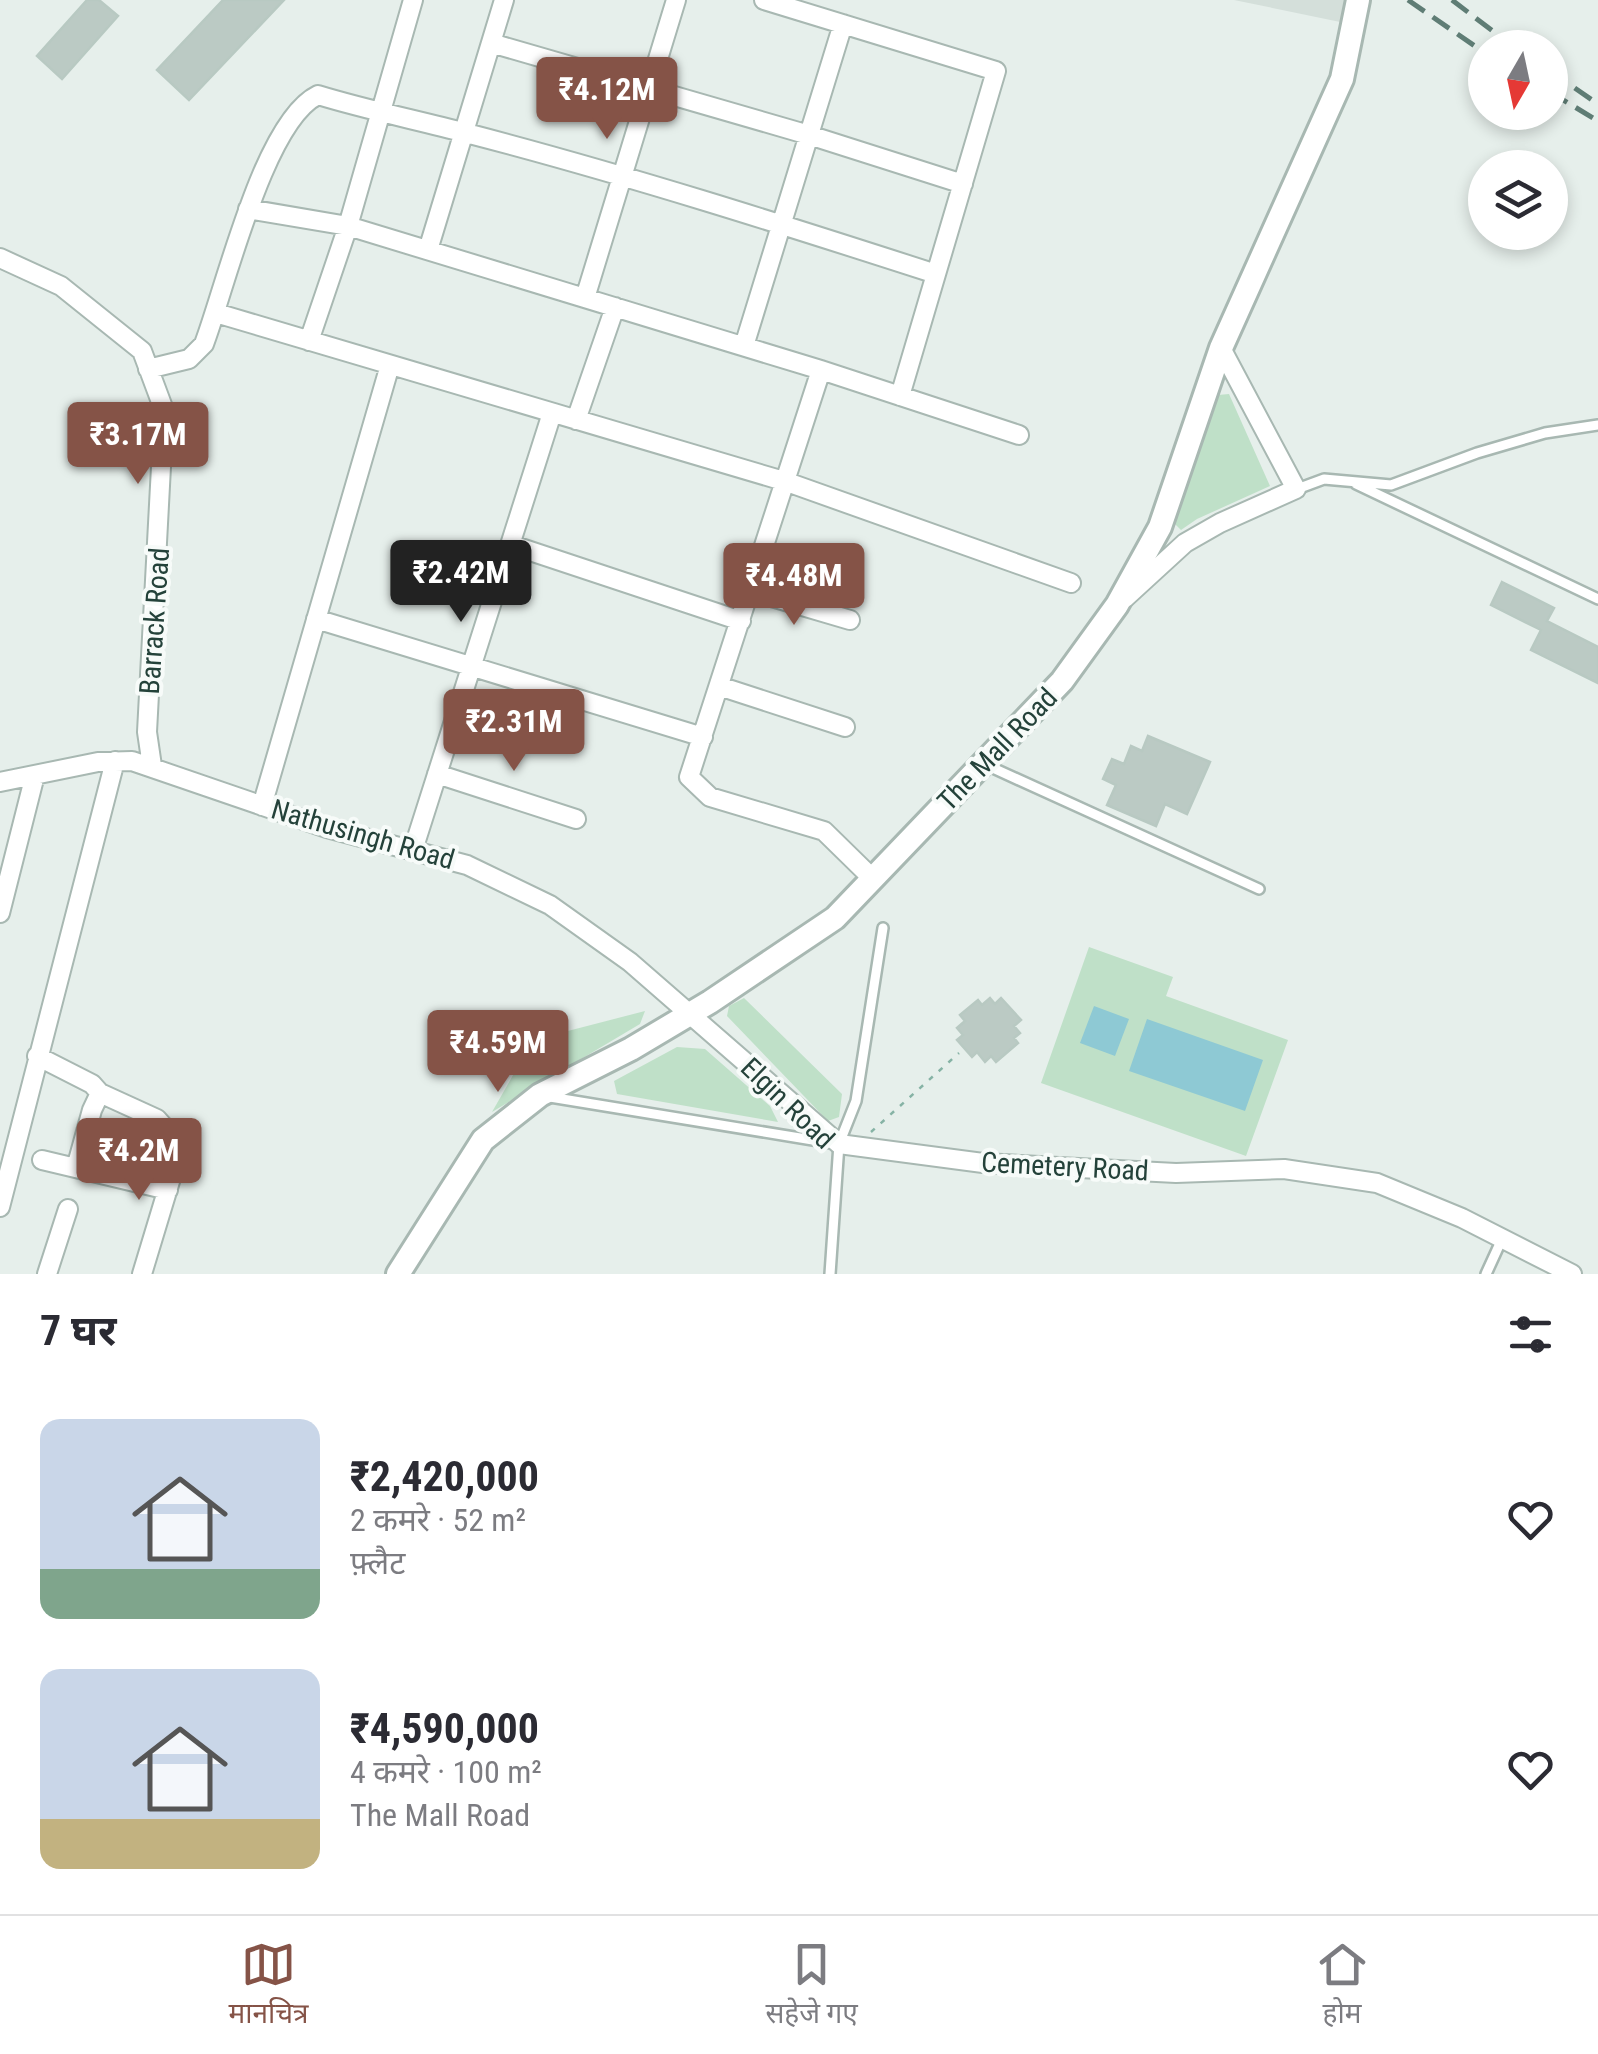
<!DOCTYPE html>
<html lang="hi">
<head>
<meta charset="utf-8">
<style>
  :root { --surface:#fff; --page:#f7f7f7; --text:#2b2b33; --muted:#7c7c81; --line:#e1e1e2; --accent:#855347 }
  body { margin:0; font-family:"Roboto Condensed","Noto Sans Devanagari",sans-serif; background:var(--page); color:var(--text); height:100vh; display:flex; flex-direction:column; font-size:38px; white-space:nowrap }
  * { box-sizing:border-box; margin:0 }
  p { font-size:32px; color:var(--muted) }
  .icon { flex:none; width:55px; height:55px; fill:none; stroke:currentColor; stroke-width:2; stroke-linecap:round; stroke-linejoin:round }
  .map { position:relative; height:1274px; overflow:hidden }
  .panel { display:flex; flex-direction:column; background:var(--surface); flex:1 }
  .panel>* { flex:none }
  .needle { width:65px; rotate:189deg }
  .tools { position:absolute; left:1468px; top:30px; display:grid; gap:20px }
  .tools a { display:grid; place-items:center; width:100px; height:100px; border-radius:50%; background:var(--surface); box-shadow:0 5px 15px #0003; font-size:50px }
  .price { position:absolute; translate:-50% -85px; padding:0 22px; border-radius:10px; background:var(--accent); color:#fff; font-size:32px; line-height:65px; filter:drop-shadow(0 2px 5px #0008) }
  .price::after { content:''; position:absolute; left:50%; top:60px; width:30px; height:22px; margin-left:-15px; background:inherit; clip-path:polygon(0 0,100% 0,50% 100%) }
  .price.active { background:#222; color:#fff }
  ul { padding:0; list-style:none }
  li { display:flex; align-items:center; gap:30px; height:250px; padding:0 40px }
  li span { display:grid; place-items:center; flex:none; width:280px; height:200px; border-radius:20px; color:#555 }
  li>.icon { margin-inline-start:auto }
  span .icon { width:120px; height:120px; fill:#fffc; stroke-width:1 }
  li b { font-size:42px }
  h2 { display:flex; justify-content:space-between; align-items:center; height:120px; padding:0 40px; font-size:42px }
  .menu { display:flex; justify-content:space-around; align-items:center; height:140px; border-top:2px solid var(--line); background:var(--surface); font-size:28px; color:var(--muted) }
  .menu a { display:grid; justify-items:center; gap:5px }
  .menu .active { color:var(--accent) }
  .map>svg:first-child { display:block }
  .built { fill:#d4dfda }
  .green { fill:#bfe0c8 }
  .water { fill:#8ec9d4 }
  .building { fill:#bbcac4; stroke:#b8c9c2; stroke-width:2.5 }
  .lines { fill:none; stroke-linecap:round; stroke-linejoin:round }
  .service-casing { stroke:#a8b8b2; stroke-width:14 }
  .minor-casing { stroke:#a8b8b2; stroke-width:22 }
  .tertiary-casing { stroke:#a8b8b2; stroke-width:28 }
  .path { stroke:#86b3a5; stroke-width:2.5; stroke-dasharray:5 8; stroke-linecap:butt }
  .service { stroke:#fff; stroke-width:9 }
  .minor { stroke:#fff; stroke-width:18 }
  .tertiary { stroke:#fff; stroke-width:22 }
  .rail { stroke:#5f7d75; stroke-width:5; stroke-dasharray:20 10; stroke-linecap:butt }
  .labels { text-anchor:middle; stroke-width:8; stroke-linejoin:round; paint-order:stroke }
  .street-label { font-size:28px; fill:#24423a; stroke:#f7fbf9 }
</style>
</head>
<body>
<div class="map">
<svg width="1598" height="1274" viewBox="0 0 1598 1274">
  <rect width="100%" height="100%" fill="#e6efeb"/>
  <path class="built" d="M1234,0H1346L1345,23Z"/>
  <path class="green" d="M1229,394L1270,486L1197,519L1181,530L1175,524L1218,395Z
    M1089,947L1173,977L1166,996L1288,1040L1246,1156L1041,1083Z
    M744,998L842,1094L839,1117L828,1121L727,1016L729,1006Z
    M645,1011L640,1024L492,1112L533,1040Z
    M677,1047L705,1049L770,1106L778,1122L617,1094L614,1081Z"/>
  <path class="water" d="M1094,1006L1129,1019L1115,1056L1080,1043Z
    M1147,1019L1263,1060L1245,1111L1129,1071Z"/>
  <path class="building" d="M87,0H99L118,16L62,79L37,56Z
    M223,0H284L189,100L157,70Z
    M1502,582L1554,608L1547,621L1598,647V683L1531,650L1541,630L1491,605Z
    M1148,736L1210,762L1187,814L1165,804L1156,826L1107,805L1116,785L1103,779L1112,759L1124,764L1131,746L1142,751Z
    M990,998L995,1004L1001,998L1021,1020L1014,1026L1020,1033L1014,1038L1018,1043L996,1062L991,1056L985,1062L977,1052L972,1057L957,1040L963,1035L957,1028L965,1021L960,1015L978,1000L982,1005Z"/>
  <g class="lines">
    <g class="service-casing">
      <path id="service" d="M1356,484L1598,599
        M1297,489L1324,479L1391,485L1477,453L1545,433L1598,425
        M984,764L1259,889
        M550,1097L831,1143
        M830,1274L839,1144L856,1101L883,928
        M1486,1274L1502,1239"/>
    </g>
    <g class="minor-casing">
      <path id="minor" d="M764,0L996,71L900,396
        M491,43L809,135L963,184
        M248,209L348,226L821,370L1019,435
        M428,250L504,0
        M0,258L61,286L142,351L164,410L147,732L152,766
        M585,298L676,0
        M216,313L787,482L1071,583
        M309,341L348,226L413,0
        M744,346L843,24
        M148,369L189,359L204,344C226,286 264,121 318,95C367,110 417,120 466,133C624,174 781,224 936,274
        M821,370L689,777L710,797L824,831L873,879
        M576,420L615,307
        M512,545L741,621
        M751,591L850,620
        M1125,598L1185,543L1220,523L1296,489L1221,348
        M316,619L703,737
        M719,686L845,727
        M437,774L576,819
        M0,782L98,762L132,761L327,828L467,865L550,905L630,962L839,1144L983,1163L1176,1173L1284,1169L1377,1183L1462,1218L1572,1274
        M262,806L390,365
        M413,850L552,413
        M0,913L35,775
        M37,1056L92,1084L100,1093L157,1119L190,1156
        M42,1160L168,1190
        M76,1168L92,1110L100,1093
        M0,1207L115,761
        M47,1274L68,1209
        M142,1274L181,1145"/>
    </g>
    <g class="tertiary-casing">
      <path id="tertiary" d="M398,1274L483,1140L540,1095L631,1049L710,1002L835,918L1062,681L1117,605L1160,527L1221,348L1342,79L1358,0"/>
    </g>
    <path class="path" d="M871,1132L959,1053"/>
    <use href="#service" class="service"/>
    <use href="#minor" class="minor"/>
    <use href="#tertiary" class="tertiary"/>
    <path class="rail" d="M1408,0L1485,53
      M1452,0L1515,48
      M1550,71L1598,104
      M1550,92L1598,121"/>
  </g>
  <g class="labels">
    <g class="street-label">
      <text transform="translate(154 621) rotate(-86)" y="10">Barrack Road</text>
      <text transform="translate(997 749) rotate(-46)" y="10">The Mall Road</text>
      <text transform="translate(363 834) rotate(16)" y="10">Nathusingh Road</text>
      <text transform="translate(788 1103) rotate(44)" y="10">Elgin Road</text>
      <text transform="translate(1065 1166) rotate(3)" y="10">Cemetery Road</text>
    </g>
  </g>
</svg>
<div class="tools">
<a><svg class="needle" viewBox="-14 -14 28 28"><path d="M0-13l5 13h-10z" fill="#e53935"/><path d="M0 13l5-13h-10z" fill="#7c7c81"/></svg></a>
<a><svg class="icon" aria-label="layers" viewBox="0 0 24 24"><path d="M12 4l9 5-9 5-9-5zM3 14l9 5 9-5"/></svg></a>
</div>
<b class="price" style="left:607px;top:142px">₹4.12M</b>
<b class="price" style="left:138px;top:487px">₹3.17M</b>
<b class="price active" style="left:461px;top:625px">₹2.42M</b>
<b class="price" style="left:794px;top:628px">₹4.48M</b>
<b class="price" style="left:514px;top:774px">₹2.31M</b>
<b class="price" style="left:498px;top:1095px">₹4.59M</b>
<b class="price" style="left:139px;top:1203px">₹4.2M</b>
</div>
<section class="panel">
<h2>7 घर<svg class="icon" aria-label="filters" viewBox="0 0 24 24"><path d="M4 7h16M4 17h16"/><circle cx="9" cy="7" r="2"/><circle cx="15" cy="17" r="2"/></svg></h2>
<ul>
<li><span style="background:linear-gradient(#c9d6e8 75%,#7fa58c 0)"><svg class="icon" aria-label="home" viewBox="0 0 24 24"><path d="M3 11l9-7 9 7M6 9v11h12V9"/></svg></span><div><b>₹2,420,000</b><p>2 कमरे · 52 m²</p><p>फ़्लैट</p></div><svg class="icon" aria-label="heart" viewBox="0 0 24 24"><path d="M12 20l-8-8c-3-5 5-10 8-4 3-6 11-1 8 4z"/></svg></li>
<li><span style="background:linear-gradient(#c9d6e8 75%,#c2b280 0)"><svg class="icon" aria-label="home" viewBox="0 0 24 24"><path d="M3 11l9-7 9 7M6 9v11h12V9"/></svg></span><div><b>₹4,590,000</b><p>4 कमरे · 100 m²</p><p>The Mall Road</p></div><svg class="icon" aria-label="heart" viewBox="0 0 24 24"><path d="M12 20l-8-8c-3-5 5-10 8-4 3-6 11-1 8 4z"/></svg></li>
</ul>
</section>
<nav class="menu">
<a class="active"><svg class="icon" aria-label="map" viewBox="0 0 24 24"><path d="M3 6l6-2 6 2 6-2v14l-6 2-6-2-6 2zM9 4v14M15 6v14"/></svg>मानचित्र</a>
<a><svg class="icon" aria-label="saved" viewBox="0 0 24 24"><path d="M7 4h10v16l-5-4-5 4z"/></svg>सहेजे गए</a>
<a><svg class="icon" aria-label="home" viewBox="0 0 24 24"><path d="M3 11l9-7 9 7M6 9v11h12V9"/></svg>होम</a>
</nav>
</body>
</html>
